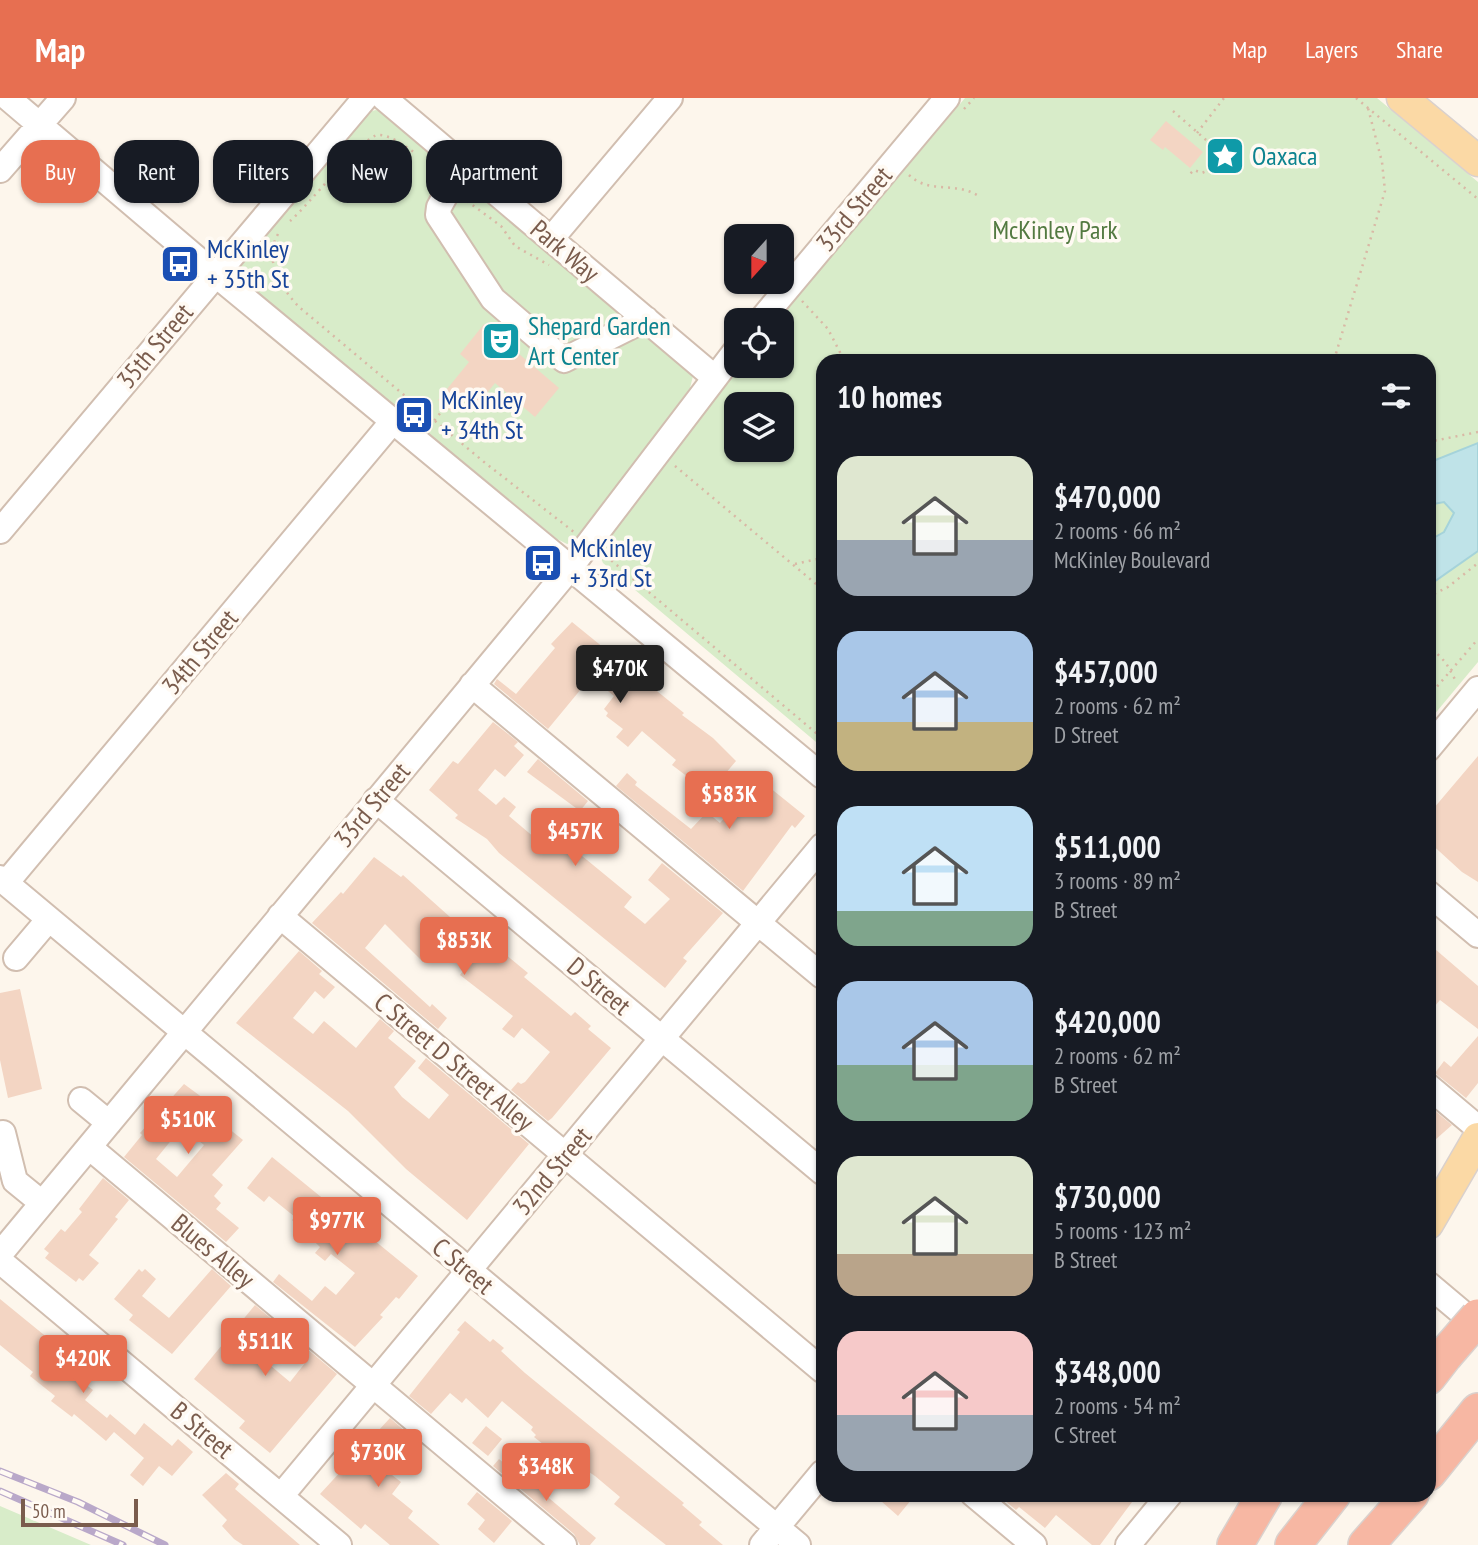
<!DOCTYPE html>
<html lang="en">
<head>
<meta charset="utf-8">
<style>
  :root { --surface:#171b24; --page:#20242c; --text:#f1f3f6; --muted:#9ea1a6; --accent:#e76f51 }
  body { margin:0; font-family:"PT Sans Narrow",sans-serif; background:var(--page); color:var(--text); height:100vh; display:flex; flex-direction:column; font-size:26px; white-space:nowrap }
  * { box-sizing:border-box; margin:0 }
  p { font-size:23px; color:var(--muted) }
  .icon { flex:none; width:38px; height:38px; fill:none; stroke:currentColor; stroke-width:2; stroke-linecap:round; stroke-linejoin:round }
  .map { position:relative; flex:1; overflow:hidden }
  .details { position:absolute; left:816px; top:256px; width:620px; height:1148px; display:flex; flex-direction:column; background:var(--surface); border-radius:21px; box-shadow:0 2px 5px #0004 }
  .details>* { flex:none }
  .hud { position:absolute; left:21px; top:42px; width:665px; height:63px; display:flex; gap:14px }
  .needle { width:46px; rotate:201deg }
  .fabs { position:absolute; left:724px; top:126px; display:grid; gap:14px }
  .fabs a { display:grid; place-items:center; width:70px; height:70px; border-radius:14px; background:var(--surface); box-shadow:0 2px 5px #0004; font-size:35px }
  .scale { position:absolute; left:21px; bottom:18px; width:117px; box-sizing:border-box; padding-left:7px; border:4px solid #7a5c4d; border-top:0; font-size:19px; line-height:24px; white-space:nowrap; color:#7a5c4d; -webkit-text-stroke:5px #fffaf3; paint-order:stroke }
  .price { position:absolute; translate:-50% -60px; padding:0 16px; border-radius:7px; background:var(--accent); color:#fff; font-size:23px; line-height:46px; filter:drop-shadow(0 2px 4px #0008) }
  .price::after { content:''; position:absolute; left:50%; top:42px; width:21px; height:16px; margin-left:-10px; background:inherit; clip-path:polygon(0 0,100% 0,50% 100%) }
  .price.active { background:#222; color:#fff }
  ul { padding:0; list-style:none }
  li { display:flex; align-items:center; gap:21px; height:175px; padding:0 21px }
  li span { display:grid; place-items:center; flex:none; width:196px; height:140px; border-radius:21px; color:#555 }
  li>.icon { margin-inline-start:auto }
  span .icon { width:84px; height:84px; fill:#fffc; stroke-width:1 }
  li b { font-size:30px }
  h2 { display:flex; justify-content:space-between; align-items:center; height:84px; padding:0 21px; font-size:30px }
  .chip { padding:0 24px; border-radius:21px; background:var(--surface); box-shadow:0 2px 5px #0004; font-size:24px; line-height:63px }
  .chip.active { background:var(--accent); color:#fff }
  header { display:flex; align-items:center; gap:42px; box-sizing:border-box; height:98px; padding:0 35px; background:var(--accent); color:#fff }
  header strong { font-size:33px }
  nav { display:flex; gap:38px; margin-inline-start:auto; font-size:24px }
  .map>svg:first-child { display:block }
  .green { fill:#d8ecc9; fill-rule:evenodd }
  .water { fill:#bfe3e8; stroke:#a5d3da; stroke-width:2 }
  .building { fill:#f3d5c3; fill-rule:evenodd }
  .lines { fill:none; stroke-linecap:round; stroke-linejoin:round }
  .minor-casing { stroke:#d1beb0; stroke-width:28 }
  .major-casing { stroke:#dad1cd; stroke-width:33 }
  .highway-casing { stroke:#dad1cd; stroke-width:38 }
  .path { stroke:#d9b8a5; stroke-width:2.5; stroke-dasharray:2 5; stroke-linecap:butt }
  .minor { stroke:#fff; stroke-width:24 }
  .major { stroke:#fbd9a5; stroke-width:30 }
  .highway { stroke:#f7b7a3; stroke-width:35 }
  .rail-casing { stroke:#b9a8c9; stroke-width:7 }
  .rail { stroke:#fffaf3; stroke-width:4.5; stroke-dasharray:13; stroke-linecap:butt }
  .highway-bridge-casing { stroke:#dad1cd; stroke-width:38; stroke-linecap:butt }
  .highway-bridge { stroke:#f7b7a3; stroke-width:35 }
  .labels { text-anchor:middle; stroke-width:7; stroke-linejoin:round; paint-order:stroke }
  .culture-label { font-size:26px; fill:#0d838f; stroke:#fffaf3; text-anchor:start }
  .street-label { font-size:26px; fill:#7a5c4d; stroke:#fffaf3 }
  .park-label { font-size:26px; fill:#537a41; stroke:#fffaf3 }
  .transit-label { font-size:26px; fill:#164399; stroke:#fffaf3; text-anchor:start }
</style>
</head>
<body>
<header>
<strong>Map</strong>
<nav><a>Map</a><a>Layers</a><a>Share</a></nav>
</header>
<div class="map">
<svg width="1478" height="1447" viewBox="0 0 1478 1447">
  <rect width="100%" height="100%" fill="#fdf6ec"/>
  <path class="green" d="M965,0H1377L1478,84V564L1428,624V262H822V649L603,465L600,458L604,447L741,268H782V222H778ZM737,306H782V352H737Z
    M376,12L383,14L693,278L690,290L574,444L567,446L557,441L241,181L239,168L368,14Z
    M0,1408L91,1447H0Z"/>
  <path class="water" d="M1478,345V453L1428,488V443L1444,434L1454,415L1444,404L1428,407V365Z"/>
  <path class="building" d="M1166,23L1203,54L1190,70L1165,49L1163,52L1150,42Z
    M484,226L559,290L535,319L495,285L475,310L463,301L452,314L438,302L469,264L460,256Z
    M572,524L684,615L682,617L713,640L736,663L709,695L672,667L676,662L642,633L628,649L616,639L623,631L606,618L608,615L604,611L614,598L591,579L548,631L494,586L497,581L516,596L555,550L551,546Z
    M493,624L518,644L514,648L524,657L505,679L495,671L478,692L496,707L504,699L516,709L509,718L535,740L545,729L587,762L632,799L624,809L645,826L670,801L648,782L662,765L723,815L683,860L687,863L665,890L499,755L487,741L455,720L458,717L429,692L453,663L458,666Z
    M1478,658V784L1462,774L1428,743V717Z
    M538,661L588,703L580,713L527,674Z
    M627,675L637,684L635,687L691,731L707,714L720,725L728,716L735,721L764,685L805,718L795,730L792,727L743,793L616,688Z
    M374,759L401,779L403,777L459,827L464,822L528,875L524,879L571,918L575,914L591,928L588,931L611,950L552,1020L548,1023L511,992L518,984L521,986L525,984L550,954L522,930L514,940L502,931L513,918L460,877L466,869L448,854L437,848L423,864L385,826L365,850L430,909L432,906L447,920L438,931L312,825L341,794L343,796Z
    M1428,845L1478,888V931L1440,902L1428,916Z
    M299,853L322,873L319,876L335,889L324,901L315,893L293,920L313,936L324,923L356,950L380,921L394,933L388,940L416,963L394,989L402,999L429,1021L449,997L418,970L426,960L529,1046L467,1122L406,1071L348,1013L236,925Z
    M20,891L42,991L8,1000L0,962V895Z
    M1478,938V985L1466,1000L1435,975L1444,963L1451,969Z
    M184,986L218,1011L213,1018L243,1042L212,1077L223,1087L214,1098L221,1105L216,1111L239,1130L226,1144L124,1059L142,1037L140,1035ZM182,1029L204,1047L177,1079L156,1061Z
    M1428,1007L1452,1027L1435,1042L1428,1036Z
    M272,1059L418,1178L399,1201L396,1199L380,1217L383,1219L355,1249L273,1184L279,1176L312,1203L325,1188L336,1197L355,1175L331,1156L325,1163L315,1155L320,1149L292,1122L295,1119L269,1098L264,1104L247,1090Z
    M103,1080L129,1102L115,1119L118,1121L89,1157L99,1165L83,1183L79,1180L76,1184L45,1160L49,1155L44,1151L61,1131L65,1134L82,1114L79,1111Z
    M139,1171L142,1174L145,1171L156,1181L142,1198L169,1220L212,1171L231,1188L172,1256L129,1222L133,1217L114,1201Z
    M0,1201L76,1263L68,1273L93,1292L85,1302L107,1320L110,1316L135,1337L144,1325L172,1348L178,1341L193,1354L172,1378L159,1368L143,1388L130,1377L144,1360L114,1334L106,1343L74,1316L72,1319L51,1303L55,1298L30,1278L33,1274L0,1247Z
    M255,1207L337,1276L270,1355L239,1330L245,1323L194,1281ZM287,1250L305,1265L290,1284L271,1268Z
    M465,1223L490,1244L493,1241L504,1250L501,1253L525,1275L684,1405L682,1407L702,1424L699,1427L723,1447H666L614,1406L620,1399L595,1378L586,1372L582,1377L534,1339L536,1337L531,1332L533,1329L502,1303L488,1320L466,1300L462,1305L450,1295L431,1316L409,1298L460,1234L457,1232Z
    M390,1320L414,1341L412,1343L416,1347L392,1377L401,1384L392,1396L413,1413L408,1420L440,1447H390L365,1426L361,1431L320,1396Z
    M486,1328L502,1341L488,1358L472,1345Z
    M499,1361L521,1380L526,1375L546,1391L543,1395L596,1440L590,1447H580L574,1436L493,1368Z
    M226,1375L239,1386L235,1391L300,1447H243L234,1441L222,1428L227,1422L202,1397Z
    M477,1394L512,1423L494,1445L478,1431L485,1422L467,1406Z
    M873,1396H916L898,1418Z
    M997,1396H1138L1100,1447H1092L1056,1417L1045,1430L1019,1409L1016,1412Z"/>
  <g class="lines">
    <g class="minor-casing">
      <path id="minor" d="M8,0L215,176L822,678
        M384,0L714,279
        M463,66L439,109L438,117L493,201L564,262L646,221
        M0,72L63,0
        M551,141L670,0
        M761,222L947,0
        M0,433L365,0
        M472,587L822,878
        M1428,651L1478,591
        M376,702L822,1074
        M0,780L798,1447
        M6,785L393,323
        M1428,795L1478,837
        M280,818L822,1272
        M16,860L49,821
        M1428,988L1478,1030
        M81,1002L109,1025
        M3,1035L15,1083L42,1105
        M89,1049L564,1447
        M0,1156L570,470L737,251
        M0,1163L339,1447
        M1428,1186L1478,1228
        M973,1396L1034,1447
        M281,1398L822,748
        M762,1447L822,1375
        M1128,1447L1170,1396"/>
    </g>
    <g class="major-casing">
      <path id="major" d="M1402,0L1478,63
        M1428,1126L1478,1040"/>
    </g>
    <g class="highway-casing">
      <path id="highway" d="M1428,1279L1445,1257
        M1428,1375L1478,1313
        M1235,1447L1265,1396
        M1293,1447L1333,1396
        M1366,1447L1411,1396"/>
    </g>
    <path class="path" d="M1356,0L1478,101
      M964,11L974,0
      M1173,13L1222,56L1211,71L1202,75L1194,72L1189,77
      M1197,35L1224,0
      M909,77C930,97 955,82 980,99
      M467,103L501,128L515,148L549,167
      M290,123C307,109 364,37 378,37C392,37 405,49 417,56
      M278,136C263,162 281,190 299,209L484,364L574,434
      M802,203L828,231L844,262
      M1334,262L1385,93L1382,64L1368,10
      M430,328L445,309
      M1428,344L1478,334
      M675,368L822,491
      M606,458L822,640
      M795,466L822,460
      M1428,499L1448,489L1478,465
      M1428,546L1446,565L1457,585
      M1428,599L1478,541"/>
    <use href="#minor" class="minor"/>
    <use href="#major" class="major"/>
    <use href="#highway" class="highway"/>
    <g class="rail-casing">
      <path id="rail" d="M0,1373L78,1404L165,1447
        M0,1393L123,1447"/>
    </g>
    <use href="#rail" class="rail"/>
    <g class="highway-bridge-casing">
      <path id="highway-bridge" d="M1445,1257L1478,1219"/>
    </g>
    <use href="#highway-bridge" class="highway-bridge"/>
  </g>
  <defs>
    <g id="sight-square" transform="scale(2.0125)"><rect x="-9" y="-9" width="18" height="18" rx="4" fill="#0f9aa8" stroke="#fffaf3"/><path d="M0-6L1.8-2.2L6-1.7L2.9 1.2L3.7 5.4L0 3.3L-3.7 5.4L-2.9 1.2L-6-1.7L-1.8-2.2Z" fill="#fff"/></g>
    <g id="bus-square" transform="scale(2.0125)"><rect x="-9" y="-9" width="18" height="18" rx="4" fill="#1a4fb4" stroke="#fffaf3"/><path d="M-5-6H5V4H4V6H2V4H-2V6H-4V4H-5ZM-3.5-4V0h7V-4ZM-3.5 1.2v1.5H-2V1.2ZM2 1.2v1.5H3.5V1.2Z" fill="#fff"/></g>
    <g id="theatre-square" transform="scale(2.0125)"><rect x="-9" y="-9" width="18" height="18" rx="4" fill="#0f9aa8" stroke="#fffaf3"/><path d="M-5-5.5Q0-4 5-5.5V0Q5 5 0 6Q-5 5-5 0ZM-3.3-2.5H-1v1.5H-3.3ZM1-2.5H3.3v1.5H1ZM-2.8 1Q0 5.5 2.8 1Z" fill="#fff"/></g>
  </defs>
  <g fill-rule="evenodd">
    <use href="#sight-square" x="1225" y="58"/>
    <use href="#bus-square" x="180" y="166"/>
    <use href="#theatre-square" x="501" y="243"/>
    <use href="#bus-square" x="414" y="317"/>
    <use href="#bus-square" x="543" y="465"/>
  </g>
  <g class="labels">
    <g class="culture-label">
      <text x="1252" y="67">Oaxaca</text>
      <text x="528" y="237">Shepard Garden<tspan x="528" dy="30">Art Center</tspan></text>
    </g>
    <g class="street-label">
      <text transform="translate(854 111) rotate(-50)" y="9">33rd Street</text>
      <text transform="translate(565 153) rotate(40)" y="9">Park Way</text>
      <text transform="translate(155 248) rotate(-50)" y="9">35th Street</text>
      <text transform="translate(200 554) rotate(-50)" y="9">34th Street</text>
      <text transform="translate(372 707) rotate(-50)" y="9">33rd Street</text>
      <text transform="translate(599 888) rotate(40)" y="9">D Street</text>
      <text transform="translate(454 964) rotate(40)" y="9">C Street D Street Alley</text>
      <text transform="translate(552 1073) rotate(-50)" y="9">32nd Street</text>
      <text transform="translate(213 1153) rotate(40)" y="9">Blues Alley</text>
      <text transform="translate(463 1168) rotate(40)" y="9">C Street</text>
      <text transform="translate(202 1332) rotate(40)" y="9">B Street</text>
    </g>
    <g class="park-label">
      <text x="1055" y="141">McKinley Park</text>
    </g>
    <g class="transit-label">
      <text x="207" y="160">McKinley<tspan x="207" dy="30">+ 35th St</tspan></text>
      <text x="441" y="311">McKinley<tspan x="441" dy="30">+ 34th St</tspan></text>
      <text x="570" y="459">McKinley<tspan x="570" dy="30">+ 33rd St</tspan></text>
    </g>
  </g>
</svg>
<div class="fabs">
<a><svg class="needle" viewBox="-14 -14 28 28"><path d="M0-13l5 13h-10z" fill="#e53935"/><path d="M0 13l5-13h-10z" fill="#9ea1a6"/></svg></a>
<a><svg class="icon" aria-label="locate" viewBox="0 0 24 24"><circle cx="12" cy="12" r="6"/><path d="M12 2v4M12 18v4M2 12h4M18 12h4"/></svg></a>
<a><svg class="icon" aria-label="layers" viewBox="0 0 24 24"><path d="M12 4l9 5-9 5-9-5zM3 14l9 5 9-5"/></svg></a>
</div>
<div class="scale">50 m</div>
<b class="price active" style="left:620px;top:607px">$470K</b>
<b class="price" style="left:729px;top:733px">$583K</b>
<b class="price" style="left:575px;top:770px">$457K</b>
<b class="price" style="left:464px;top:879px">$853K</b>
<b class="price" style="left:188px;top:1058px">$510K</b>
<b class="price" style="left:337px;top:1159px">$977K</b>
<b class="price" style="left:265px;top:1280px">$511K</b>
<b class="price" style="left:83px;top:1297px">$420K</b>
<b class="price" style="left:378px;top:1391px">$730K</b>
<b class="price" style="left:546px;top:1405px">$348K</b>
<div class="hud">
<a class="chip active">Buy</a>
<a class="chip">Rent</a>
<a class="chip">Filters</a>
<a class="chip">New</a>
<a class="chip">Apartment</a>
</div>
<section class="details">
<h2>10 homes<svg class="icon" aria-label="filters" viewBox="0 0 24 24"><path d="M4 7h16M4 17h16"/><circle cx="9" cy="7" r="2"/><circle cx="15" cy="17" r="2"/></svg></h2>
<ul>
<li><span style="background:linear-gradient(#dfe7d0 60%,#9aa5b1 0)"><svg class="icon" aria-label="home" viewBox="0 0 24 24"><path d="M3 11l9-7 9 7M6 9v11h12V9"/></svg></span><div><b>$470,000</b><p>2 rooms · 66 m²</p><p>McKinley Boulevard</p></div></li>
<li><span style="background:linear-gradient(#a9c7e8 65%,#c2b280 0)"><svg class="icon" aria-label="home" viewBox="0 0 24 24"><path d="M3 11l9-7 9 7M6 9v11h12V9"/></svg></span><div><b>$457,000</b><p>2 rooms · 62 m²</p><p>D Street</p></div></li>
<li><span style="background:linear-gradient(#bfe0f5 75%,#7fa58c 0)"><svg class="icon" aria-label="home" viewBox="0 0 24 24"><path d="M3 11l9-7 9 7M6 9v11h12V9"/></svg></span><div><b>$511,000</b><p>3 rooms · 89 m²</p><p>B Street</p></div></li>
<li><span style="background:linear-gradient(#a9c7e8 60%,#7fa58c 0)"><svg class="icon" aria-label="home" viewBox="0 0 24 24"><path d="M3 11l9-7 9 7M6 9v11h12V9"/></svg></span><div><b>$420,000</b><p>2 rooms · 62 m²</p><p>B Street</p></div></li>
<li><span style="background:linear-gradient(#dfe7d0 70%,#b9a48a 0)"><svg class="icon" aria-label="home" viewBox="0 0 24 24"><path d="M3 11l9-7 9 7M6 9v11h12V9"/></svg></span><div><b>$730,000</b><p>5 rooms · 123 m²</p><p>B Street</p></div></li>
<li><span style="background:linear-gradient(#f6c9c9 60%,#9aa5b1 0)"><svg class="icon" aria-label="home" viewBox="0 0 24 24"><path d="M3 11l9-7 9 7M6 9v11h12V9"/></svg></span><div><b>$348,000</b><p>2 rooms · 54 m²</p><p>C Street</p></div></li>
</ul>
</section>
</div>
</body>
</html>
